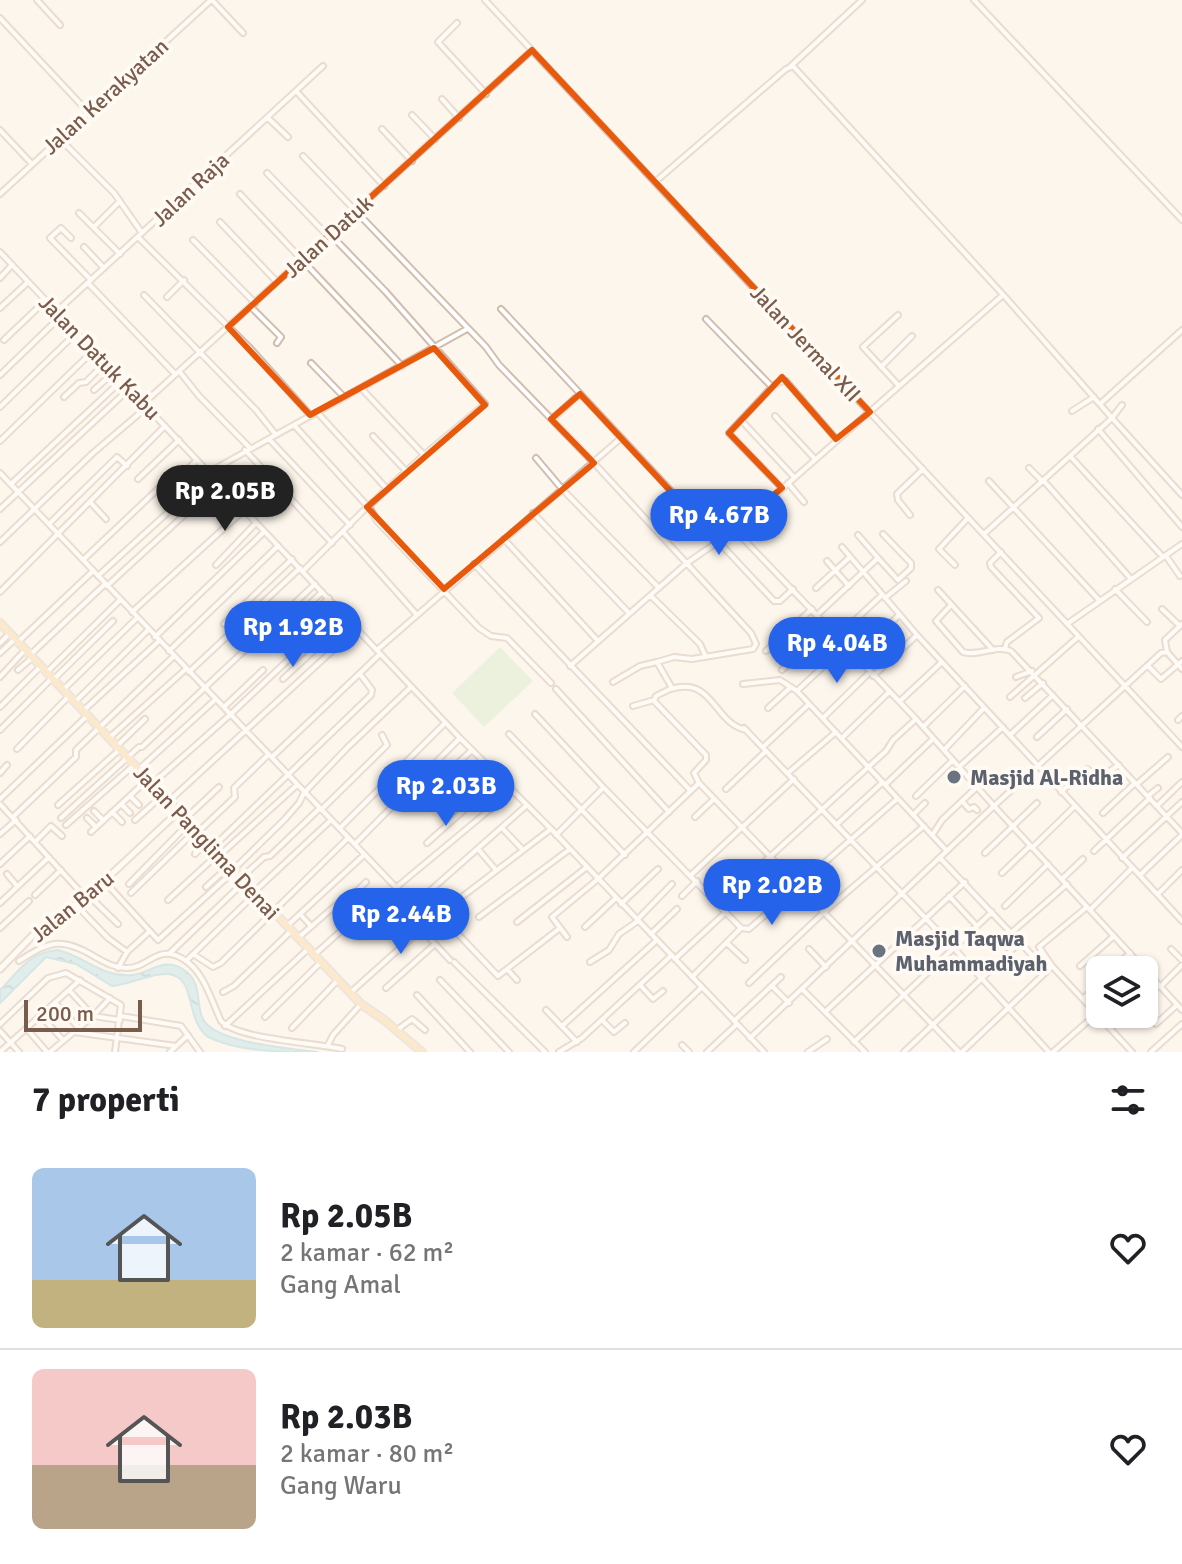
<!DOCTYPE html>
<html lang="id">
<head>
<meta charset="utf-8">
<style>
  :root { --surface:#fff; --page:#f2f2f2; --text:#202124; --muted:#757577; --line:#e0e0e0; --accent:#2563eb }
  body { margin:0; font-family:Signika,sans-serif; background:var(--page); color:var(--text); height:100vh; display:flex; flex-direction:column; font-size:30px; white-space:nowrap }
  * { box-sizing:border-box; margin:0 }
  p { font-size:26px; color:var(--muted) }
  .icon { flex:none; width:44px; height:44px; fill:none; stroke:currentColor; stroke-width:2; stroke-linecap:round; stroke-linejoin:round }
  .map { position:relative; height:1052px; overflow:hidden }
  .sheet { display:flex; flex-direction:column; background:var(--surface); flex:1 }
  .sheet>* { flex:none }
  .buttons { position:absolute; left:1086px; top:956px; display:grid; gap:16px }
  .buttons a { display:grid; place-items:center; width:72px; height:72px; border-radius:12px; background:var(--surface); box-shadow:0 2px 6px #0004; font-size:40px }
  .scale { position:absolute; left:24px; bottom:20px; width:118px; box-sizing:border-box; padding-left:8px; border:4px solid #7a5c4d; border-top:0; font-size:22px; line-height:28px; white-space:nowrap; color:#7a5c4d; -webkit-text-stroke:6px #fffaf3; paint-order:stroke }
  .price { position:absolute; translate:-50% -68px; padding:0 18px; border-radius:28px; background:var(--accent); color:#fff; font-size:26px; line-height:52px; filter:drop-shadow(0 2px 4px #0008) }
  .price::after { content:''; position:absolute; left:50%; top:48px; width:24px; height:18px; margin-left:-12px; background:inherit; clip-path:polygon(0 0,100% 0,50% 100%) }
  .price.on { background:#222; color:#fff }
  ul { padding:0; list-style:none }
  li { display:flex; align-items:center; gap:24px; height:200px; padding:0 32px }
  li+li { border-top:2px solid var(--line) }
  li span { display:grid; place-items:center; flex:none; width:224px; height:160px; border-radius:12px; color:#555 }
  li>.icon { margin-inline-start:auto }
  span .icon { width:96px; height:96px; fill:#fffc; stroke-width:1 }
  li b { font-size:34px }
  h2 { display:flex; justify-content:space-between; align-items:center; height:96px; padding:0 32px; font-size:34px }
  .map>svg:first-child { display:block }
  .garden { fill:#d8ecc9 }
  .water { fill:url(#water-ripples); stroke:#a5d3da; stroke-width:2 }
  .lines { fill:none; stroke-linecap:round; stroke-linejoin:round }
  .minor-casing { stroke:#d1beb0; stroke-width:8 }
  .tertiary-casing { stroke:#d1beb0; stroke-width:8 }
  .secondary-casing { stroke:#d6c0b0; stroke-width:9 }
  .primary-casing { stroke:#dad1cd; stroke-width:10 }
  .minor { stroke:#fff; stroke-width:4 }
  .tertiary { stroke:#fff; stroke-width:4 }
  .secondary { stroke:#fff; stroke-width:5 }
  .primary { stroke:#fbd9a5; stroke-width:6 }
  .marked { fill:none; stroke:#e8590c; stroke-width:6; stroke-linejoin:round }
  .worship-dot { fill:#6b7280; stroke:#fffaf3; stroke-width:3 }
  .labels { text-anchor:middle; stroke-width:8; stroke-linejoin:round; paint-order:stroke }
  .street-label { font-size:22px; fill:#7a5c4d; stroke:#fffaf3 }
  .worship-label { font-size:22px; font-weight:bold; fill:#5b616d; stroke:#fffaf3; text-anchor:start }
</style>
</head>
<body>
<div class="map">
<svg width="1182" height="1052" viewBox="0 0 1182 1052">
  <defs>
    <pattern id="water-ripples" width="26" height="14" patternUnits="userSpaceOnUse" patternTransform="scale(2)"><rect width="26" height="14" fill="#bfe3e8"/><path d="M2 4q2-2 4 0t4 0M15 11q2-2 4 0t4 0" fill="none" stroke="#a0bbbe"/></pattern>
  </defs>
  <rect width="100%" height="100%" fill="#fdf6ec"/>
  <path class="garden" d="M500,647L533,681L484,727L452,693Z"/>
  <path class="water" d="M58,950C84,956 103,978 132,975C151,973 164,956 184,970C203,982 195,1003 203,1019C214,1043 294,1049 318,1052C283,1052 239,1052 208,1037C185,1019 196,982 173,975C158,970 129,985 112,986L76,964L46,957L0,1003V990C19,971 29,952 58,950Z"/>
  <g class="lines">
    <g class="minor-casing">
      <path id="minor" d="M37,0L60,25
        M212,0L243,33
        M485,0L1182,747
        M974,0L1182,220
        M0,18L88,112
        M457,23L438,42L486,94
        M791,66L862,0
        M296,91L384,186
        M442,99L459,118
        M412,115L435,139
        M268,118L288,137
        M382,129L412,161
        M0,130L32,164
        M59,138L114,193L142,233
        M303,156L486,347L499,365L594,463L751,633L756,644L753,649L692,659L674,657L657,662L672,688L656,696L654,701L706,755V760L694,773L699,783
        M267,173L328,236
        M655,182L786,69L793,66L1007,299L1112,418L1122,405
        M0,194L211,0
        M240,194L402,366
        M79,213L120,254
        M220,222L276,281
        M94,227L120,201
        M330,234L386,292L485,404L424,455
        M138,237L249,347L310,415
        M71,238L61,228L50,238L91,280
        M193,240L255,303
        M84,247L104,268
        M0,278L12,265
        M88,283L175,374
        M144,295L256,410L276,435
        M167,297L184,280
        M251,307L281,337L277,343
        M0,308L28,282
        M501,309L774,601H780L793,589
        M56,312L323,66
        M898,315L863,347L899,386
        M706,319L772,387L779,382L786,381L836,439
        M4,340L46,300
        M311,363L344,397
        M881,367L912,336
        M179,371L199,396L250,448
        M0,375L61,316
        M772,387L729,433L782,488
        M94,390L114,372
        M64,397L79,383L86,382L105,363
        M144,403L532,50
        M1100,404L1182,330
        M0,407L76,333
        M1072,411L1094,397
        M317,412L387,489
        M775,416L814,458
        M552,419L580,394
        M741,420L794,477
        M294,425L371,510L377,521L479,628L491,636L507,638L551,683
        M1098,429L1182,527
        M373,436L406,471
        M269,439L350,525
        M0,441L93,351
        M245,450L332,543
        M1070,456L1163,557
        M536,458L563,490L659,588
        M1029,468L1042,481
        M209,472L467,329
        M0,473L429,922
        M138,479L179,440
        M1043,480L1131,579
        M989,481L1099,600
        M788,483L804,502
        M11,484L122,380
        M91,503L106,519
        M0,509L130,388
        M533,513L629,613
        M910,515L898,500L897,494L923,469
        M49,524L117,457L127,466
        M735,530L916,719L994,806L1161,653L1167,652L1182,669
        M344,533L417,615
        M984,534L1112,418L1182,495
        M858,535L878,558
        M504,539L598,641
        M0,542L93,453L147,407
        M842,547L917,635L1182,921
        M1001,552L990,563L991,567L1039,618L1007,642L1005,648
        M1166,556L1180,576
        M83,560L161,486L167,489L197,460
        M827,561L849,586
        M474,564L690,790
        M216,565L256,523
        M955,565L939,549L968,518
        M303,571L362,512L424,455L361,388
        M98,576L210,474
        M107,586L219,483
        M816,588L850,557
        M1115,589L1147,622
        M938,590L993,650
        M0,592L165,426
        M651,596L700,644L705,655
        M885,598L906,581
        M951,605L936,621L963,652C979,657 996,644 1011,651L1182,833
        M1162,609L1180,626
        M132,612L244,510
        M817,615L878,558L898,580L911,568V563L883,534
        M290,623L322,592
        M224,624L292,559
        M1067,624L1182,544
        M155,637L264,532
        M837,637L882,595
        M18,642L93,571
        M0,643L10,633
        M276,647L329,598
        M377,650L621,438
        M169,651L278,546
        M766,651L812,609
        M1167,652L1165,640L1182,624
        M0,653L15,639
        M30,655L105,584
        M856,657L899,615
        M570,666L687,563L735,530L1003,295
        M1148,666L1161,679L1182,661
        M18,670L32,658
        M782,670L828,627
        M189,672L300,568
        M46,673L120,600
        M873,676L917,635
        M0,677L25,650
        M1016,677L1032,671
        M283,679L348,619
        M53,680L113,621
        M613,682L640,666L657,662
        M743,684L780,680L797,691L947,851
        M556,689L669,812
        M671,689C714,676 713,723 746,730
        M63,690L137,618
        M797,691L845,646
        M1010,697L1078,637
        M1025,698L1043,683
        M900,701L942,662
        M75,702L148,630
        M633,706L654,700
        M0,707L40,667
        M224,707L263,670
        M768,708L791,687
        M83,711L159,641
        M535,714L604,788L741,928
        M823,718L870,672
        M1178,720L1182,716
        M923,727L965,686
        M744,728L953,947L1049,1052
        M0,730L52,678
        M509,734L625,855
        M1010,735L1053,695
        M1037,737L1067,709
        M109,738L186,669
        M842,738L889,692
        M116,747L145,719
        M763,747L809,704
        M17,749L69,696
        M944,750L984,708
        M272,757L380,654
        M959,767L1003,727
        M138,770L216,699
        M0,773L7,765
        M788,773L836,732
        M152,784L231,714L308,641L338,608
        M886,784L933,739
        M1137,784L1168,757
        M726,789L766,751
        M429,790L472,750
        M1061,792L1087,769L1100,777L1119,765
        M130,796L139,805
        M916,796L953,760
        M1148,796L1158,788
        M0,799L87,716
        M169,801L357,628
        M962,801L976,788
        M0,804L86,898
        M121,804L130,813
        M58,805L119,750
        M1157,806L1182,782
        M321,810L387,745L382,735
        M94,811L103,820
        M112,812L122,822
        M1103,813L1135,783
        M913,815L925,803
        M13,817L76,757V750L174,656
        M695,817L714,799
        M61,818L139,747H142L315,584
        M87,818L96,827
        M185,819L219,787
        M135,820L163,795
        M66,825L134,765
        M836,825L883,782
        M340,828L445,723
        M503,829L523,850
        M91,832L147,780
        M198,832L235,797L234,788L268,755
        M0,834L16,820
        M933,834L942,820L962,801L969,809L974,807L977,810
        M556,835L603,788
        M35,842L51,826L62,836
        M427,843L501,777
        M355,844L460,738
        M213,847L371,695L372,690L360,674
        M1032,848L1075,806
        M478,849L496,870
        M1094,851L1150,798
        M985,853L1037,803
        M195,854L207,842
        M221,854L297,785
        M940,858L1047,971L1052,966L1132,1052
        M1122,858L1182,802
        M0,864L30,836
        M233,870L285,819L299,803L304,793L347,748L411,687
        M1002,873L1030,846
        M7,874L17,886
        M691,875L794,779
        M1140,875L1182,835
        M241,878L264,857L270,856L320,808
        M1062,879L1083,859
        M105,882L158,940L234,871
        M129,884L189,823
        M398,886L512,791
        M206,887L229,866
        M254,892L331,820
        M429,892L444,910
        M131,893L196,830
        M1158,894L1182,870
        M35,895L61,870
        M89,896L118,924
        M682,896L697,881
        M949,896L976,925
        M168,900L218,854
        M0,903L49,857
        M621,904L658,869
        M718,904L886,751L893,740L915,720
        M76,905L108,938L127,952
        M414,905L527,805
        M1005,906L1048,864
        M1090,910L1132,868
        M300,914L311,926
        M439,914L498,976L560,928
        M479,917L570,849
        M637,920L672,884
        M517,922L587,867
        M287,926L364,855
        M585,927L616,898
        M0,928L29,901
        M741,928L749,929L897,799
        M422,930L450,960
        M1011,933L1067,884
        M651,934L677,909
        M567,937L552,917L598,879
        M298,938L344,898H350L366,882
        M727,943L745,960
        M809,949L826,967
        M1171,949L1182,960
        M170,953L244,882
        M193,954L213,967L221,963L348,838
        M314,955L379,897
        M675,959L726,912
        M19,961C51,940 63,937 97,958C106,963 115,968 126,968C148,969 157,943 183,959C204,971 211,1000 221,1021C237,1039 315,1043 342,1049
        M186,961L255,894
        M454,962L545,1052
        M590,962L609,950L619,934L638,921
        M1052,966L1039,947L1087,907
        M1080,966L1114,936
        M118,968L127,952L150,931
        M508,970L517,980
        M1112,970L1130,953
        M692,977L741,928
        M440,980L509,1052
        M749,983L824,912L924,826
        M640,985L653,999L663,991
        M772,986L789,1003
        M1160,987L1182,965
        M386,988L435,944
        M69,990L93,1016L120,1020
        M803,990L865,1052
        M223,992L234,986L291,931
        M350,993L429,922L551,829
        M417,995L470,1052
        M1083,999L1100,982
        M56,1004L79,1028
        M546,1010L577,1042
        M825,1012L965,882
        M41,1016L63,1040
        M121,1016L181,1026L200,1052
        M265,1017L321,962
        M602,1020L614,1032L625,1023
        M734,1021L781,977
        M1156,1024L1177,1005
        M225,1026L308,949
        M562,1026L657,940
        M292,1028L338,980
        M27,1029L47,1052
        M397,1030L412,1019L425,1030
        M0,1031L19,1052
        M74,1032L176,1046
        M854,1042L992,912
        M328,1045L333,1035L361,1004
        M682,1045L689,1052
        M0,1052L80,980
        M50,1052L93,1016L110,998
        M170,1052L188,1035
        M559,1052L582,1038L672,955
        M634,1052L702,987
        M707,1052L736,1025
        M808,1052L827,1039
        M904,1052L1020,942
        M962,1052L1047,971
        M1053,1052L1096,1014
        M1151,1052L1182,1024"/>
    </g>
    <g class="tertiary-casing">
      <path id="tertiary" d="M0,252L460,738L551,829L764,1052
        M598,879L699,783L959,1052
        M0,1024L48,978L66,973L121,1005L115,1052
        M750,1038L994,806L1182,1010"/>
    </g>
    <g class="secondary-casing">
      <path id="secondary" d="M0,969L39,929L86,898L179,811"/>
    </g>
    <g class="primary-casing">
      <path id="primary" d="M0,623L361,1004L383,1019L422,1052"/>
    </g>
    <use href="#minor" class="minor"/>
    <use href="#tertiary" class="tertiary"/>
    <use href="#secondary" class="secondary"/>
    <use href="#primary" class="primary"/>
  </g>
  <path d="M0 0H1182V1052H0ZM532,50L870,412L836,439L782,377L729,433L782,488L717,541L580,394L551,419L594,463L444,589L367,507L485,405L434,348L310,415L228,327Z" fill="#fdf6ec" fill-opacity=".55" fill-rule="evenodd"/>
  <path class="marked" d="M532,50L870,412L836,439L782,377L729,433L782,488L717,541L580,394L551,419L594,463L444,589L367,507L485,405L434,348L310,415L228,327Z"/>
  <g class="worship-dot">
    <circle cx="954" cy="777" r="8"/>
    <circle cx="879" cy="951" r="8"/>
  </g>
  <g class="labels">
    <g class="street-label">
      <text transform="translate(105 96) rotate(-42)" y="8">Jalan Kerakyatan</text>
      <text transform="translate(190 189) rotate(-43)" y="8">Jalan Raja</text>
      <text transform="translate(328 236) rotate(-42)" y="8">Jalan Datuk</text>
      <text transform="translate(806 343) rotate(47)" y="8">Jalan Jermal XII</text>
      <text transform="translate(100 357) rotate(46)" y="8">Jalan Datuk Kabu</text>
      <text transform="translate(207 842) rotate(47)" y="8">Jalan Panglima Denai</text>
      <text transform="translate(72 906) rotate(-39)" y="8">Jalan Baru</text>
    </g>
    <g class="worship-label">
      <text x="970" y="785">Masjid Al-Ridha</text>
      <text x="895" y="946">Masjid Taqwa<tspan x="895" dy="25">Muhammadiyah</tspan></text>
    </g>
  </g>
</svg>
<div class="buttons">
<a><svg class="icon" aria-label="layers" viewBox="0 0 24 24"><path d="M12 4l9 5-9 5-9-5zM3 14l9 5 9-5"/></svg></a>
</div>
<div class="scale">200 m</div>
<b class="price on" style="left:225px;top:533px">Rp 2.05B</b>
<b class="price" style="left:719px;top:557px">Rp 4.67B</b>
<b class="price" style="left:293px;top:669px">Rp 1.92B</b>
<b class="price" style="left:837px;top:685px">Rp 4.04B</b>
<b class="price" style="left:446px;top:828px">Rp 2.03B</b>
<b class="price" style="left:772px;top:927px">Rp 2.02B</b>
<b class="price" style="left:401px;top:956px">Rp 2.44B</b>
</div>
<section class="sheet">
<h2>7 properti<svg class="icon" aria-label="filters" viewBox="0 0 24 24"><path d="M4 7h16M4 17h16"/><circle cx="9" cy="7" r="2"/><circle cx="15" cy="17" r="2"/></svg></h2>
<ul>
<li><span style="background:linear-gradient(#a9c7e8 70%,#c2b280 0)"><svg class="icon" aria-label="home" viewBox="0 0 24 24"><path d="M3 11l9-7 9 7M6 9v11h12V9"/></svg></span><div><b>Rp 2.05B</b><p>2 kamar · 62 m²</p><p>Gang Amal</p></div><svg class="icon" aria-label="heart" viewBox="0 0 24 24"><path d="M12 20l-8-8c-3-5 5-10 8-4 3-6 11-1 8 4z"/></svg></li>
<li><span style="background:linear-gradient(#f6c9c9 60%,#b9a48a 0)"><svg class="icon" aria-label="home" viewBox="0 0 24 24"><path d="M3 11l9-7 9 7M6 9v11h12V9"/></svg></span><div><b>Rp 2.03B</b><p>2 kamar · 80 m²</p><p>Gang Waru</p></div><svg class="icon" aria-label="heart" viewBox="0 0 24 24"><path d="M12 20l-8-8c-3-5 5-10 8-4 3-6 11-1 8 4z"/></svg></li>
</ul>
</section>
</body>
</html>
